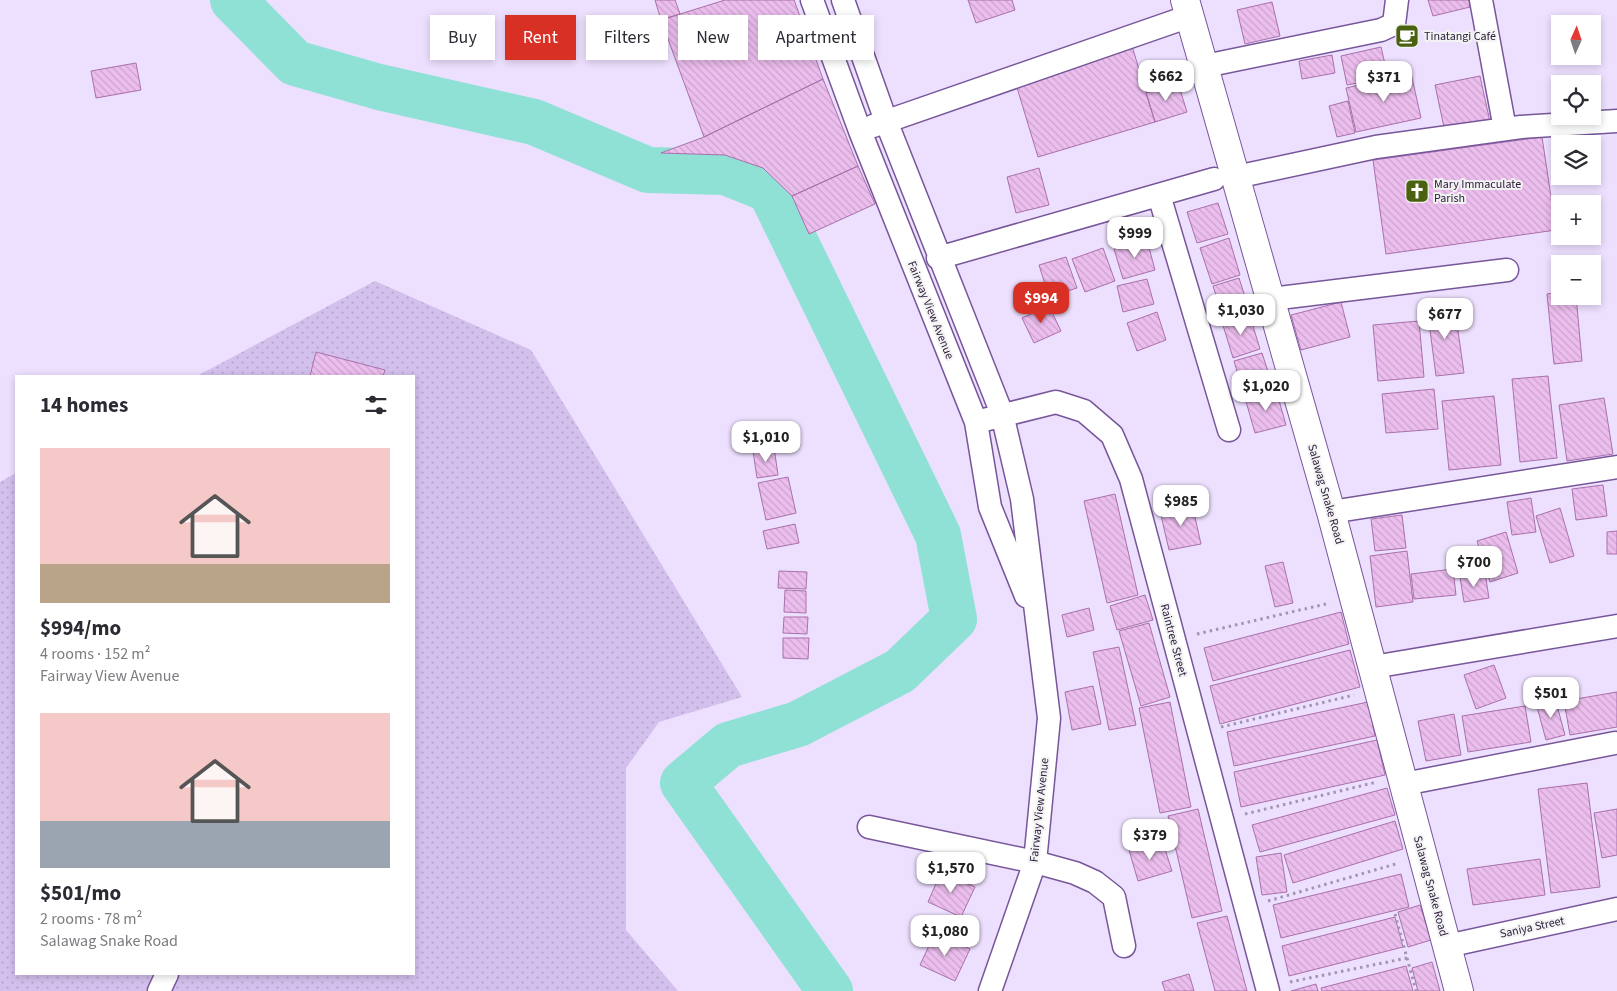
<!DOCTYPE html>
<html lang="en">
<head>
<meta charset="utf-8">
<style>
  :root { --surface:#fff; --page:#f7f7f7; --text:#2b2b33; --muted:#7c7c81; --accent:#d93025 }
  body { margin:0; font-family:"Source Sans 3",sans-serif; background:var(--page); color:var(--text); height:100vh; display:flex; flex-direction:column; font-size:19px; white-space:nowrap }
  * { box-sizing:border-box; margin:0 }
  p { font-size:16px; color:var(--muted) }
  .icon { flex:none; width:28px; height:28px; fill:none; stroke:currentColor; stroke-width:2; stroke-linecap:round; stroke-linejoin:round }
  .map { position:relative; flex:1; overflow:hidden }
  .drawer { position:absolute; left:15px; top:375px; width:400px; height:600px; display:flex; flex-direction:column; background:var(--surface); border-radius:0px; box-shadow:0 2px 8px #0003 }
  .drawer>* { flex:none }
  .banner { position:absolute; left:430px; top:15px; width:475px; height:45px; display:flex; gap:10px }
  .needle { width:32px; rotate:3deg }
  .controls { position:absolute; left:1551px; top:15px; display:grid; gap:10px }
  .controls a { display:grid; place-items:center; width:50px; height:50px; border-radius:0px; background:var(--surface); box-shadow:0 2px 8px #0003; font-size:25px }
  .price { position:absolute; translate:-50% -42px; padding:0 11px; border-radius:10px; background:#fff; color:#222; font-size:16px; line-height:32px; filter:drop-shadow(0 1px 2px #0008) }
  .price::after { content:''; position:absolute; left:50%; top:30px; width:15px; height:11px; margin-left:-8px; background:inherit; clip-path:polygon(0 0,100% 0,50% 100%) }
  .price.current { background:var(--accent); color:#fff }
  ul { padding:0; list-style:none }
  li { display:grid; align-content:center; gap:10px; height:265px; padding:0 25px }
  li span { display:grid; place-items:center; height:155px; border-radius:0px; color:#555 }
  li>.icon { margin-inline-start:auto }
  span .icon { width:90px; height:90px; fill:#fffc; stroke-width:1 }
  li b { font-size:21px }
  h2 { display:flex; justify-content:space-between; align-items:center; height:60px; padding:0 25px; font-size:21px }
  .chip { padding:0 18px; border-radius:0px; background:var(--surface); box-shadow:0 2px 8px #0003; font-size:18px; line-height:45px }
  .chip.current { background:var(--accent); color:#fff }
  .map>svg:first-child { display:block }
  .grass { fill:url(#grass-dots) }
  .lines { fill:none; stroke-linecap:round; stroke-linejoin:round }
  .river { stroke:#8fe1d6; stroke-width:46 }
  .building { fill:url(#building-back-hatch); stroke:#a970ac }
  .street-casing { stroke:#77569a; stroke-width:25 }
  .secondary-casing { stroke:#77569a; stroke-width:30 }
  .path { stroke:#a294b2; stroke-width:3; stroke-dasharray:2.5 4; stroke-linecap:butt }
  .street { stroke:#fff; stroke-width:22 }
  .secondary { stroke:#fff; stroke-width:28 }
  .labels { text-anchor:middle; stroke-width:4; stroke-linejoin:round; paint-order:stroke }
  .poi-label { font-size:12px; fill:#2e203d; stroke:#f3f3f3; text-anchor:start }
  .street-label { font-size:12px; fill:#2e203d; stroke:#f3f3f3 }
</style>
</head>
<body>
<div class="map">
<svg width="1617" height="991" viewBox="0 0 1617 991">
  <defs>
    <pattern id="grass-dots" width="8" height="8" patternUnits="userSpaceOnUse" patternTransform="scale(1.25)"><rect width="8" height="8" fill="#d3c0ec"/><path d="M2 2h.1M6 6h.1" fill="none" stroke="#b5a5cb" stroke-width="1.8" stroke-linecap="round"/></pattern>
    <pattern id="building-back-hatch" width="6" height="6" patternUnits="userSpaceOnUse" patternTransform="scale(1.25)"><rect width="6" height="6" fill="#ecbeee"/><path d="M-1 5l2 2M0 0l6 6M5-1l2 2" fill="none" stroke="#cba3cd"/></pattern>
  </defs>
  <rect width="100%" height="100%" fill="#eddffe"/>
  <path class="grass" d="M375,281L531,350L742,697L659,722L626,768V930L678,991H0V482L16,473V974H414V376H197Z"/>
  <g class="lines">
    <path class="river" d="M233,0L295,63L379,87L534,122L648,170L725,172L770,190L938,535L954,619L900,671L798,724L728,745L683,783L830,991"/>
  </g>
  <path class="building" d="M655,0H675L680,14L661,20Z
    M725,0H794L823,79L704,137L661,20Z
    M968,0H1012L1015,10L976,23Z
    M1428,0H1469L1470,7L1433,16Z
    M1272,2L1280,36L1245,44L1237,10Z
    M1132,46L1155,122L1038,157L1015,81Z
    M1381,47L1388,77L1347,85L1341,56Z
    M1332,55L1335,73L1302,79L1299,61Z
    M136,63L141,90L96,98L91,71Z
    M1411,73L1421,118L1356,132L1346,88Z
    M1480,76L1490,122L1445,132L1435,85Z
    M823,79L858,166L792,196L763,168L725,155L661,153L704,137Z
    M1178,83L1187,112L1155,122L1146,93Z
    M1348,101L1355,133L1337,137L1329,106Z
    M1542,137L1556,230L1386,254L1373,160Z
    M858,166L875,204L809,234L792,196Z
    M1039,168L1049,205L1016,213L1007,177Z
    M1218,203L1228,234L1197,243L1187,212Z
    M1229,238L1240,275L1212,284L1200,248Z
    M1147,240L1155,270L1123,279L1114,249Z
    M1103,248L1115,281L1085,292L1072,259Z
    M1066,257L1077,288L1049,297L1039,265Z
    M1239,278L1249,309L1223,317L1213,286Z
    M1147,279L1154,304L1123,312L1117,286Z
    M1560,292V296H1576L1582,361L1554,364L1547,294Z
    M1341,302L1350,337L1301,350L1291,315Z
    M1454,303L1464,373L1436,376L1427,307Z
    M1049,306L1061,331L1034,343L1022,318Z
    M1157,312L1166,340L1137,351L1127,323Z
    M1249,313L1260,349L1233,358L1222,322Z
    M1419,321L1424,377L1378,381L1373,325Z
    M316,352L385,370L383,376H310Z
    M1262,353L1273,387L1244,395L1234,361Z
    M1548,376L1557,458L1520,462L1512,379Z
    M1434,389L1438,429L1386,433L1382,394Z
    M1276,390L1286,425L1255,433L1245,398Z
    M1494,396L1501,465L1449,470L1442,401Z
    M1604,398L1613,454L1567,461L1559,405Z
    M774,447L778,475L757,478L753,451Z
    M788,477L796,513L766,520L758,483Z
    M1603,485L1607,516L1576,520L1572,489Z
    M1115,494L1138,595L1107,603L1084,501Z
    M1531,498L1536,532L1512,535L1507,502Z
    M1192,504L1201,544L1169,550L1160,511Z
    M1560,508L1574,556L1550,563L1536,516Z
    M1402,515L1406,548L1375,551L1371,519Z
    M795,524L799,543L767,549L763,531Z
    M1617,531V554H1607V532Z
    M1506,532L1518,573L1490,582L1477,541Z
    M1407,551L1413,602L1376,607L1370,556Z
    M1283,562L1293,603L1275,607L1265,566Z
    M1453,569L1456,595L1414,599L1411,574Z
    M779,571L807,572L806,589L778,588Z
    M1485,573L1489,598L1464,602L1460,577Z
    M785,590L806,591V613L784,612Z
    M1145,595L1153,620L1117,630L1110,606Z
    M1089,608L1094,630L1067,637L1062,615Z
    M1341,612L1349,644L1213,681L1204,648Z
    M784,617H808L807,634L783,633Z
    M1149,623L1170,697L1141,706L1119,631Z
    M783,638H809L808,659L783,658Z
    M1119,647L1136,725L1109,730L1093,652Z
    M1350,650L1360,687L1220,724L1210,686Z
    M1494,665L1506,698L1476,709L1464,675Z
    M1093,686L1101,724L1072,730L1065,692Z
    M1617,692V727L1570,735L1564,701Z
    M1555,698L1565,735L1546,740L1536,703Z
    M1170,702L1191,807L1160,813L1139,708Z
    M1368,702L1375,736L1234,766L1227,732Z
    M1525,706L1531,742L1468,752L1462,716Z
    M1454,714L1461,755L1426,761L1418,721Z
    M1377,740L1385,775L1241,807L1234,772Z
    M1587,783L1600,887L1551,893L1538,789Z
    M1387,788L1395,815L1260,852L1252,825Z
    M1198,809L1222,911L1192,918L1168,816Z
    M1617,809V855L1602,858L1594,813Z
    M1395,821L1403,849L1293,883L1284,855Z
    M1162,840L1172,871L1138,881L1129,850Z
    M1281,853L1287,892L1262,895L1256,857Z
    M1540,859L1545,895L1473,905L1467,869Z
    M941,872L975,887L961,917L928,902Z
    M1401,874L1409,907L1281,938L1273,905Z
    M1420,905L1431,940L1408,947L1398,912Z
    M1227,916L1247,991H1215L1197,923Z
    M1395,917L1403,947L1289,976L1282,946Z
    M935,933L970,949L955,981L920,965Z
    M1432,962L1440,991H1418L1412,968Z
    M1406,966L1413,991H1322L1321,988Z
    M1189,974L1194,991H1165L1162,982Z
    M1316,984L1318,991H1291Z"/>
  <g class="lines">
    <g class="street-casing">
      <path id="street" d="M812,0L860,131L976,422L990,507L1026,596
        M843,0L886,121L1002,414L1022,499L1049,718L1035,862L990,991
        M1481,0L1505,129
        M1205,66L1381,30L1394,24L1397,0
        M873,126L1190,16
        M1236,177L1376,147L1521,127L1617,121
        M1159,195L1229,430
        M938,258L1214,179
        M1271,299L1507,270
        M976,422L1056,402L1084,411L1112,435L1131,479L1268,991
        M1331,512L1617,467
        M1373,667L1617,626
        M1404,784L1615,743
        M869,827L1035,862L1075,873L1095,882L1114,897L1124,946
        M1447,946L1617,909
        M159,991L167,974"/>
    </g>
    <g class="secondary-casing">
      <path id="secondary" d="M1185,0L1331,512L1459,991"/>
    </g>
    <path class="path" d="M1197,634L1330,603
      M1221,727L1354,695
      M1245,814L1377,782
      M1268,901L1399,863
      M1395,914L1416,991
      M1290,982L1407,958"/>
    <use href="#street" class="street"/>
    <use href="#secondary" class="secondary"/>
  </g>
  <defs>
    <g id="cafe-square" transform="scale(1.25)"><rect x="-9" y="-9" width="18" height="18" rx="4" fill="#4a610f" stroke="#f3f3f3"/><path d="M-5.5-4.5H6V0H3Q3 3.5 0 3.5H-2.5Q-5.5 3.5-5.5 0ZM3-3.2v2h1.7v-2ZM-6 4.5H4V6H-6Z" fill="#fff"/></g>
    <g id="church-square" transform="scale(1.25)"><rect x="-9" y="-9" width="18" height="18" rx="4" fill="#4a610f" stroke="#f3f3f3"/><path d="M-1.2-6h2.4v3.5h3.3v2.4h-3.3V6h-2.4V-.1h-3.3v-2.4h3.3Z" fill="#fff"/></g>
  </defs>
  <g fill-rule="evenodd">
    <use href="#cafe-square" x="1407" y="36"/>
    <use href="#church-square" x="1417" y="191"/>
  </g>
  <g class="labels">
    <g class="poi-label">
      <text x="1424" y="40">Tinatangi Café</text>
      <text x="1434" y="188">Mary Immaculate<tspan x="1434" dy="14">Parish</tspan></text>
    </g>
    <g class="street-label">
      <text transform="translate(931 310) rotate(68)" y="4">Fairway View Avenue</text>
      <text transform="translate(1326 494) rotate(74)" y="4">Salawag Snake Road</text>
      <text transform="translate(1174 640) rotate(75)" y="4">Raintree Street</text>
      <text transform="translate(1039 810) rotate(-84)" y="4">Fairway View Avenue</text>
      <text transform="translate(1431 886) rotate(75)" y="4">Salawag Snake Road</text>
      <text transform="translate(1532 927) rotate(-12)" y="4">Saniya Street</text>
    </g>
  </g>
</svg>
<div class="controls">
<a><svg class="needle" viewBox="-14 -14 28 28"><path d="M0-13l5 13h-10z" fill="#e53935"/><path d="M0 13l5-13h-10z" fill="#7c7c81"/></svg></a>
<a><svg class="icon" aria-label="locate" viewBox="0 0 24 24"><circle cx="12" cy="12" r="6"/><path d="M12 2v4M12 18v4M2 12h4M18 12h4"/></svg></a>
<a><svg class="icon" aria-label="layers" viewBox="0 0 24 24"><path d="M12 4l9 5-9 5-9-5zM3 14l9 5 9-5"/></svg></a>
<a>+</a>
<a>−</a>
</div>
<b class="price" style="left:1166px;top:102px">$662</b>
<b class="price" style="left:1384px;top:103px">$371</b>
<b class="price" style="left:1135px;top:259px">$999</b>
<b class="price current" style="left:1041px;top:324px">$994</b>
<b class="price" style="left:1241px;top:336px">$1,030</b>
<b class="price" style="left:1445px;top:340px">$677</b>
<b class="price" style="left:1266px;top:412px">$1,020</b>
<b class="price" style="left:766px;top:463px">$1,010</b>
<b class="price" style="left:1181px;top:527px">$985</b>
<b class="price" style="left:1474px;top:588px">$700</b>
<b class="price" style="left:1551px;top:719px">$501</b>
<b class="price" style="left:1150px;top:861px">$379</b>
<b class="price" style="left:951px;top:894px">$1,570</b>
<b class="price" style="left:945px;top:957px">$1,080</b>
<div class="banner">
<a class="chip">Buy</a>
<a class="chip current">Rent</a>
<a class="chip">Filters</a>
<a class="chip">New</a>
<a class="chip">Apartment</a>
</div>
<section class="drawer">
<h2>14 homes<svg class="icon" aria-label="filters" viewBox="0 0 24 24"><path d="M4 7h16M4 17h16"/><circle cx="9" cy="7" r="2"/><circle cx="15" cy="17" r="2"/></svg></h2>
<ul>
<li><span style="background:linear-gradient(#f6c9c9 75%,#b9a48a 0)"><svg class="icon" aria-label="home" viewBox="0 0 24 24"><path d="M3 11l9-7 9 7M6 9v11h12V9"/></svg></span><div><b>$994/mo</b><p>4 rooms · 152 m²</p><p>Fairway View Avenue</p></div></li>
<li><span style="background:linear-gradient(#f6c9c9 70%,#9aa5b1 0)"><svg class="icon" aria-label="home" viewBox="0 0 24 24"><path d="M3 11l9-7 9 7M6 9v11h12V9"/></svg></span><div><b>$501/mo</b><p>2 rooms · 78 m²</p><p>Salawag Snake Road</p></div></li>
</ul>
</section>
</div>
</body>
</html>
